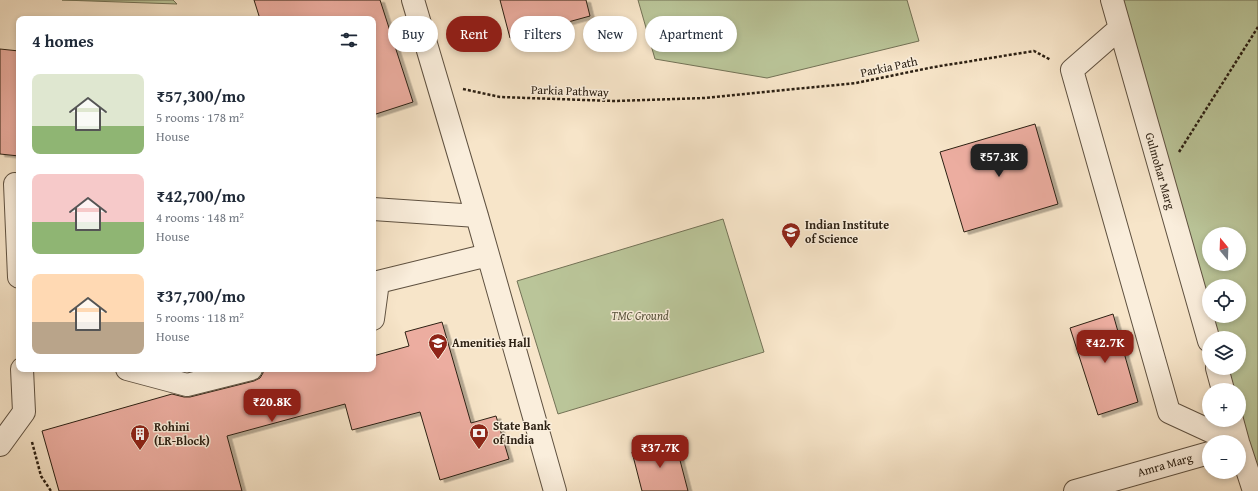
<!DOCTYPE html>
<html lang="en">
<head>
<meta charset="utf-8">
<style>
  :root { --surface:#fff; --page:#f2f2f3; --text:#1f2937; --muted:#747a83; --accent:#8f2418 }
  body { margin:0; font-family:"Gentium Book Plus",serif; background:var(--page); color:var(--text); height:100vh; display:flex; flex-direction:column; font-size:15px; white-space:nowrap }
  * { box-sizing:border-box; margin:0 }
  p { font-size:13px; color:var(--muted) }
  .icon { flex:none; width:22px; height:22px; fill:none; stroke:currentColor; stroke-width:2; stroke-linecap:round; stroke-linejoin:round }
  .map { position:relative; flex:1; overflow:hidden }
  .drawer { position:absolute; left:16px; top:16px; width:360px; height:356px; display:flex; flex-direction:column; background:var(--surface); border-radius:8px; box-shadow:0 2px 6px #0003 }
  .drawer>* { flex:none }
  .top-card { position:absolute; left:388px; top:16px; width:380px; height:36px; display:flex; gap:8px }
  .needle { width:26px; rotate:341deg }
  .tools { position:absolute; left:1202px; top:227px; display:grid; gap:8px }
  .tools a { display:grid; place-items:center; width:44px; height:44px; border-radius:50%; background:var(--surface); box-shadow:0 2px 6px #0003; font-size:20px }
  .price { position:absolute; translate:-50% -34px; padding:0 9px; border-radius:8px; background:var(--accent); color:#fff; font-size:13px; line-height:26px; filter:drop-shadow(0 1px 2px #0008) }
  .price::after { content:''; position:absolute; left:50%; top:24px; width:12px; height:9px; margin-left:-6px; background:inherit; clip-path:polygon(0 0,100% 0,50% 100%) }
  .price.on { background:#222; color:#fff }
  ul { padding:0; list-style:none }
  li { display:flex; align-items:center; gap:12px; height:100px; padding:0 16px }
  li span { display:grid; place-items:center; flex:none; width:112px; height:80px; border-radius:8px; color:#555 }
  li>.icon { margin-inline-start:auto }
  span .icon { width:48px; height:48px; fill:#fffc; stroke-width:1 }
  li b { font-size:17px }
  h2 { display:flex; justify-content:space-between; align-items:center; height:48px; padding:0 16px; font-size:17px }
  .pill { padding:0 14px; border-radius:18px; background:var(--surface); box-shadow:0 2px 6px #0003; font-size:14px; line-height:36px }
  .pill.on { background:var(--accent); color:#fff }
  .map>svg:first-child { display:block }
  .green { fill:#bac599; stroke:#737256; fill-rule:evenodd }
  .building { fill:#ecada0; stroke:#2c2013; filter:url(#shadow) }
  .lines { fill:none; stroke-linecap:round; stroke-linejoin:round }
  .minor-casing { stroke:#5f5140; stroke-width:24 }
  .path { stroke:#2c2013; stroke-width:2.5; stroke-dasharray:3 2; stroke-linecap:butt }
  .minor { stroke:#faeedc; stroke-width:22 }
  .labels { text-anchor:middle; stroke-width:3; stroke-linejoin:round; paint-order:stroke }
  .street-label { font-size:12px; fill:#2c2013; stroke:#faeedc }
  .poi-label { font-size:12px; font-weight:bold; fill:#2c2013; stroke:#faeedc; text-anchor:start }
  .park-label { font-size:12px; font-style:italic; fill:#57523b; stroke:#faeedc }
</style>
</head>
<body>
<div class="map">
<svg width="1258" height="491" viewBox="0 0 1258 491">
  <defs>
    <filter id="shadow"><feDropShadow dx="4.5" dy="2.5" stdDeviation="0" flood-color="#0004"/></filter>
  </defs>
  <rect width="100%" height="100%" fill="#f7e5c9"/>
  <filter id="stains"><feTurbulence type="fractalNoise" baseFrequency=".005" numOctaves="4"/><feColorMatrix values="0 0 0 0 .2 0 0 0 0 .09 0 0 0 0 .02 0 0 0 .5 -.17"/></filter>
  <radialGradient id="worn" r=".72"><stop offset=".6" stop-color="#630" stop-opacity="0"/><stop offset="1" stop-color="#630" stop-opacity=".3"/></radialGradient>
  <path class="green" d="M62,0H173L177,4Z
    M638,0H907L919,41L767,78L655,59Z
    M1114,0H1258V491L1239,420V390H1223L1217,368H1239V338H1209ZM1209,234H1239V264H1209ZM1209,286H1239V316H1209Z
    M723,219L764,352L558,414L517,281Z"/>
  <path class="building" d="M254,0H380L413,102L373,115V19H260Z
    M500,0H586L590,16L510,38Z
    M0,49L19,51V156L0,154Z
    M1035,124L1058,204L964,232L940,152Z
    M1113,314L1138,402L1098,415L1070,328Z
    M442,322L471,423L496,416L509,459L440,480L420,412L352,430L345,404L227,436L242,491H59L42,431L172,394L184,397H190L254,381L260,378L263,373V369H373V356L409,346L405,332Z
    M675,441L688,491H642L632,452Z"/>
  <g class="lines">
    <g class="minor-casing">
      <path id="minor" d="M413,0L477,216L555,491
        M1112,0L1209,341
        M1120,28L1072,70L1169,412L1234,442
        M15,184L19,277
        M373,209L477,216
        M373,319L378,282L488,255
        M1217,368L1223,390
        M127,369L187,385L251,369
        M1232,420L1238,442
        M0,445L24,412L22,369
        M1239,445L1254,491
        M1075,491L1209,453"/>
    </g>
    <path class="path" d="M463,89L500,97L614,101L704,98L856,83L934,67L1034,51L1051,60
      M1179,152L1258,27
      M32,442L41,476L51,491"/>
    <use href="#minor" class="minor"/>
  </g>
  <defs>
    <g id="university-pin" transform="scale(1)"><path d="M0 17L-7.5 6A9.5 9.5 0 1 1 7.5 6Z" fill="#8f2418" stroke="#faeedc"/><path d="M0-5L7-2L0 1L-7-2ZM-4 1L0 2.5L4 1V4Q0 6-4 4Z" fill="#fff"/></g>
    <g id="bank-pin" transform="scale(1)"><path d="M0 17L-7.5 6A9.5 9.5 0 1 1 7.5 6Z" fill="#8f2418" stroke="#faeedc"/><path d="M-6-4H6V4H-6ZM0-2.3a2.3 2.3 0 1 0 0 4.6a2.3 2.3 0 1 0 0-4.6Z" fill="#fff"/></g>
    <g id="building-pin" transform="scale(1)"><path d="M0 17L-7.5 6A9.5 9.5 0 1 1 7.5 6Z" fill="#8f2418" stroke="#faeedc"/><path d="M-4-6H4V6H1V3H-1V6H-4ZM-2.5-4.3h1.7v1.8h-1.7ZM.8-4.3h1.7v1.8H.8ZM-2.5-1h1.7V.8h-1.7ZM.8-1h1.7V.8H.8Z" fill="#fff"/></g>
  </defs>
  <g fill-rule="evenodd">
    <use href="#university-pin" x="791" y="232"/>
    <use href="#university-pin" x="438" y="343"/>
    <use href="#bank-pin" x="479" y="433"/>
    <use href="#building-pin" x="140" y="434"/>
  </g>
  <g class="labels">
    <g class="street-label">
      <text transform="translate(889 67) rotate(-12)" y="4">Parkia Path</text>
      <text transform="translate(570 91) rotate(2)" y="4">Parkia Pathway</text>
      <text transform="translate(1160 171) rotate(74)" y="4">Gulmohar Marg</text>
      <text transform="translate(1165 465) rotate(-16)" y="4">Amra Marg</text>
    </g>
    <g class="poi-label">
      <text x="805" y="229">Indian Institute<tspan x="805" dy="14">of Science</tspan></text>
      <text x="452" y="347">Amenities Hall</text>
      <text x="493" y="430">State Bank<tspan x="493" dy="14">of India</tspan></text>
      <text x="154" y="431">Rohini<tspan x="154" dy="14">(LR-Block)</tspan></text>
    </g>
    <g class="park-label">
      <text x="640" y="320">TMC Ground</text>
    </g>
  </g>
  <rect width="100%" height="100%" filter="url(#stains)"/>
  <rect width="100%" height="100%" fill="url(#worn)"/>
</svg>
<div class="tools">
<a><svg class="needle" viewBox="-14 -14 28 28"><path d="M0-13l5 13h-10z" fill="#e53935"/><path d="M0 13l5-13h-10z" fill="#747a83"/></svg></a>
<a><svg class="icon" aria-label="locate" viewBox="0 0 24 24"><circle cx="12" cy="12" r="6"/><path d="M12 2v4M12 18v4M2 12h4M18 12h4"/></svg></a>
<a><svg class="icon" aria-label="layers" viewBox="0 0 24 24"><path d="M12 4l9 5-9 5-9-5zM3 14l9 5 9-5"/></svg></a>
<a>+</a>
<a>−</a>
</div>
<b class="price on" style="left:999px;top:178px">₹57.3K</b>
<b class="price" style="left:1105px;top:364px">₹42.7K</b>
<b class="price" style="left:272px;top:423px">₹20.8K</b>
<b class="price" style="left:660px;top:469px">₹37.7K</b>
<div class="top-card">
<a class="pill">Buy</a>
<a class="pill on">Rent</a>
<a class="pill">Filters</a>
<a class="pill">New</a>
<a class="pill">Apartment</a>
</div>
<section class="drawer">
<h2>4 homes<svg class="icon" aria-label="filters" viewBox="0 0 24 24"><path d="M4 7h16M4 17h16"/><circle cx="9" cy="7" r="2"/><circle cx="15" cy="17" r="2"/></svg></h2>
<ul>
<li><span style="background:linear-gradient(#dfe7d0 65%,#8fb573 0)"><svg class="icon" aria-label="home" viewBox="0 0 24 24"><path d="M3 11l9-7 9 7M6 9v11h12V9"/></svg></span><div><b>₹57,300/mo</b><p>5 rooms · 178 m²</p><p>House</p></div></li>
<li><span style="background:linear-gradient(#f6c9c9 60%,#8fb573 0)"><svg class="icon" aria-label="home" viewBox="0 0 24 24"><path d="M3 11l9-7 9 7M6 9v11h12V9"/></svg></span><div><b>₹42,700/mo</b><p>4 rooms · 148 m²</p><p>House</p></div></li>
<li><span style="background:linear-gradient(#ffd9b3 60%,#b9a48a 0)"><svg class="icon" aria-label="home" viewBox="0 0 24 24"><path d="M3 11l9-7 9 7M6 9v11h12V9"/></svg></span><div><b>₹37,700/mo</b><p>5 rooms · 118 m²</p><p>House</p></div></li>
</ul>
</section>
</div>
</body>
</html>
